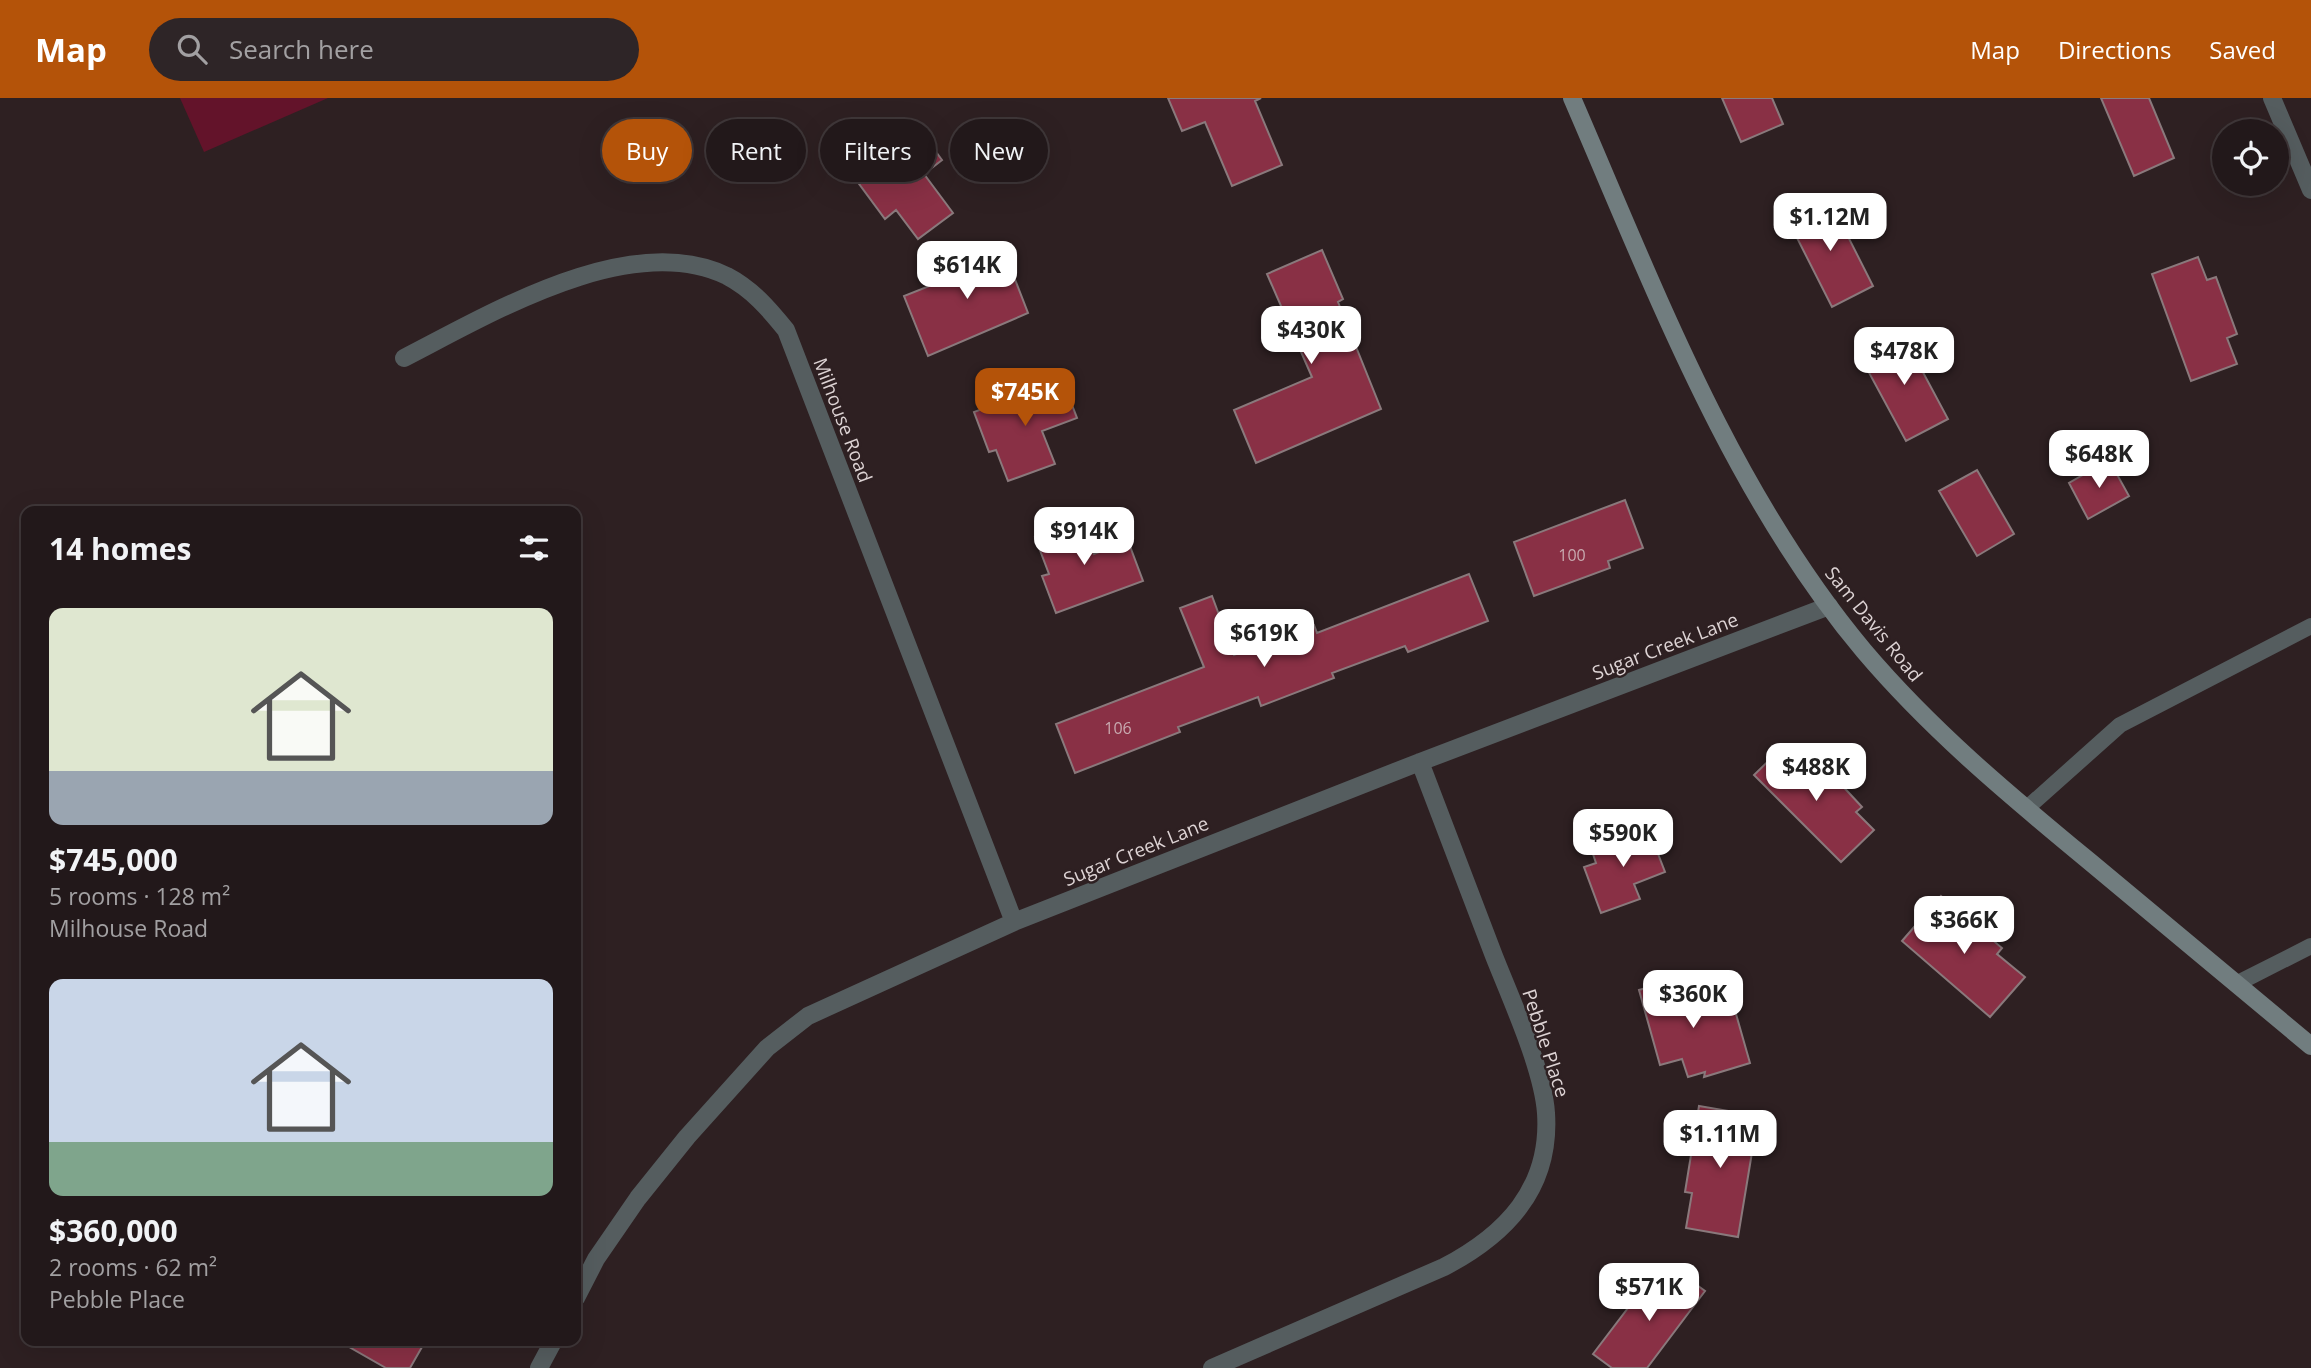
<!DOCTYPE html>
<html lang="en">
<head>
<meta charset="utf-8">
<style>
  :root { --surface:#22181a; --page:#2e2527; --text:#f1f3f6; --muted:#a2a0a2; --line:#3f3739; --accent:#b45309 }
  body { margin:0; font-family:"Open Sans",sans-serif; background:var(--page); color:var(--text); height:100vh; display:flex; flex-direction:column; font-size:26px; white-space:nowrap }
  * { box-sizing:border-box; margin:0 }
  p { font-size:23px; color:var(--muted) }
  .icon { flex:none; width:38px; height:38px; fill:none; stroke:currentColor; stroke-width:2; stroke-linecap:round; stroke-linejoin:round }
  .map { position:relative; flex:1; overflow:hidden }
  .drawer { position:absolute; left:21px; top:408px; width:560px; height:840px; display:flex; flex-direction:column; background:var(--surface); border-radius:14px; box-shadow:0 7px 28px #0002,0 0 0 2px var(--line) }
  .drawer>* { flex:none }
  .hud { position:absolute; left:602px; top:21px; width:665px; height:63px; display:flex; gap:14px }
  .controls { position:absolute; left:2212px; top:21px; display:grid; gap:14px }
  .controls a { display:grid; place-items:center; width:77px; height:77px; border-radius:50%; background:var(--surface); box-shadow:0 7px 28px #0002,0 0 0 2px var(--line); font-size:35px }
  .price { position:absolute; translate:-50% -60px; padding:0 16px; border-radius:14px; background:#fff; color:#222; font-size:23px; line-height:46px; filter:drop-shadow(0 2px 4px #0008) }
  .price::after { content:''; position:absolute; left:50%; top:42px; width:21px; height:16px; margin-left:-10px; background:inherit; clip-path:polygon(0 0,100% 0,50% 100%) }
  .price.active { background:var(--accent); color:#fff }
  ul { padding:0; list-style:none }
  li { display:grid; align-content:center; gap:14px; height:371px; padding:0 28px }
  li span { display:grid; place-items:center; height:217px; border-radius:14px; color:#555 }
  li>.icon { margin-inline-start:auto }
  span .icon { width:126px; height:126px; fill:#fffc; stroke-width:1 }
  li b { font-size:30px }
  h2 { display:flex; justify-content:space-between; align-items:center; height:84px; padding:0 28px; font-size:30px }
  .pill { padding:0 24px; border-radius:32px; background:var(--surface); box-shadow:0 7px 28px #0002,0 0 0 2px var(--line); font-size:24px; line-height:63px }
  .pill.active { background:var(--accent); color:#fff }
  header { display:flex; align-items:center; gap:42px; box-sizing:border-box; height:98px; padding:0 35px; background:var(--accent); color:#fff }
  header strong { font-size:33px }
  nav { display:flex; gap:38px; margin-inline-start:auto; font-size:24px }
  .search { width:490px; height:63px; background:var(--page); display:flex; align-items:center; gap:18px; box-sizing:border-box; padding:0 24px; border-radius:38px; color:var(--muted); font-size:26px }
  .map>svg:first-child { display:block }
  .green { fill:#63132a }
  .building { fill:#893045; stroke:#8a797c; stroke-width:2 }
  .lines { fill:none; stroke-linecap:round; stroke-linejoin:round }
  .lane { stroke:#555d5f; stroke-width:16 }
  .street { stroke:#555d5f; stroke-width:18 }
  .secondary { stroke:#717d7f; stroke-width:18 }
  .labels { text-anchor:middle; stroke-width:5; stroke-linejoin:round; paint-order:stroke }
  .number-label { font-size:16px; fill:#c8aab0 }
  .street-label { font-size:19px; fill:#ddd3d4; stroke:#2e2022 }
</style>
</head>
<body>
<header>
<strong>Map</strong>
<div class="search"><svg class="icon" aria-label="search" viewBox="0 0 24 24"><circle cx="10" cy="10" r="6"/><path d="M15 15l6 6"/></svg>Search here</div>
<nav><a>Map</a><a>Directions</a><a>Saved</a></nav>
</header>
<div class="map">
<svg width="2311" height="1270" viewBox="0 0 2311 1270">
  <rect width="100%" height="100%" fill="#2e2022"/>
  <path class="green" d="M180,0H328L204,54Z"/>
  <path class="building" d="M1168,0H1261L1255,3L1282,67L1232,88L1205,24L1182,33Z
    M1722,0H1772L1783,26L1741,44Z
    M2101,0H2149L2174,60L2134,78Z
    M884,22L901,45L919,31L942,62L924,76L953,115L918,141L896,112L885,121L854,79L860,76L843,52Z
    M1829,101L1873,188L1832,209L1788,122Z
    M1002,148L1028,215L928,258L904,198L947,181L940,172Z
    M1322,152L1343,201L1338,204L1381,311L1256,365L1234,312L1312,279L1267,176Z
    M2198,159L2207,182L2216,179L2237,236L2227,240L2237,266L2191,283L2152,176Z
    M1902,235L1948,321L1906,343L1860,258Z
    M1062,281L1077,320L1042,333L1055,366L1008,383L996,352L989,354L974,314Z
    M2109,362L2129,398L2088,421L2069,385Z
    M1977,372L2014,436L1977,458L1939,393Z
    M1625,402L1643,450L1608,463L1610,470L1534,498L1514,444Z
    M1081,421L1094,456L1128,443L1143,483L1056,515L1042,478L1049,476L1035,439Z
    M1469,476L1488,523L1408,554L1405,548L1332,575L1334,580L1261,608L1258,599L1178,629L1180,634L1075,675L1056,626L1204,569L1180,510L1212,498L1234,557L1314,527L1317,535Z
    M1785,647L1810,673L1813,671L1830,688L1837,682L1862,709L1856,714L1874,732L1841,764L1754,677Z
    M1648,730L1665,774L1634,786L1640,801L1601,815L1584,769L1596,765L1591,750Z
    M1941,798L2002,850L1997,856L2025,879L1990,919L1902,843Z
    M1688,878L1697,912L1732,902L1750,965L1704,979L1705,974L1688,979L1682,961L1660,967L1639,892Z
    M1699,1008L1758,1018L1738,1139L1686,1130L1692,1095L1685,1094Z
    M1672,1169L1705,1193L1647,1270H1612L1593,1256L1641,1193L1649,1199Z
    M337,1242H426L410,1270H386Z"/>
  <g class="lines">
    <path class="lane" d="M2026,711L2120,627L2311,528
      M2236,886L2311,848"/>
    <path class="street" d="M2272,0L2311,92
      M404,260C490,216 630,131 727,178C752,191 769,211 786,232L1014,824
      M576,1200L596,1161L638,1100L687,1039L767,950L808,918L1014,824L1420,664L1829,508
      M539,1270L554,1242
      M1212,1270L1444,1169C1505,1137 1551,1091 1546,1015C1543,971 1511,901 1494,858C1469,793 1445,728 1420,664"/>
    <path class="secondary" d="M1572,0C1654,189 1730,393 1864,553C1931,632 2009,697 2089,763C2163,825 2237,886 2311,948"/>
  </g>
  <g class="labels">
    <g class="number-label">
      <text x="1572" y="463">100</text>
      <text x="1118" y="636">106</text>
    </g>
    <g class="street-label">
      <text transform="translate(843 322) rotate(69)" y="7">Milhouse Road</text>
      <text transform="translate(1874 526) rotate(51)" y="7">Sam Davis Road</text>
      <text transform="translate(1665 548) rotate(-21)" y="7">Sugar Creek Lane</text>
      <text transform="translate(1136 753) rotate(-22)" y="7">Sugar Creek Lane</text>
      <text transform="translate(1546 945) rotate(72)" y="7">Pebble Place</text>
    </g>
  </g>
</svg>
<div class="controls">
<a><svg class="icon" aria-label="locate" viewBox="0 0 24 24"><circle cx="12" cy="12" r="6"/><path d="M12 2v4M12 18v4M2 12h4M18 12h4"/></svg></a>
</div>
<b class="price" style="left:1830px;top:155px">$1.12M</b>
<b class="price" style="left:967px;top:203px">$614K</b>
<b class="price" style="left:1311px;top:268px">$430K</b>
<b class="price" style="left:1904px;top:289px">$478K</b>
<b class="price active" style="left:1025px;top:330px">$745K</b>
<b class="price" style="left:2099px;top:392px">$648K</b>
<b class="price" style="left:1084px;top:469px">$914K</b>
<b class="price" style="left:1264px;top:571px">$619K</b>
<b class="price" style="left:1816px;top:705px">$488K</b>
<b class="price" style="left:1623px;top:771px">$590K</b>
<b class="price" style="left:1964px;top:858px">$366K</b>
<b class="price" style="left:1693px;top:932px">$360K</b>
<b class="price" style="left:1720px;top:1072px">$1.11M</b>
<b class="price" style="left:1649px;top:1225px">$571K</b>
<div class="hud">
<a class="pill active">Buy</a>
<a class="pill">Rent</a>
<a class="pill">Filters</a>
<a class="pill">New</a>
</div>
<section class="drawer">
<h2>14 homes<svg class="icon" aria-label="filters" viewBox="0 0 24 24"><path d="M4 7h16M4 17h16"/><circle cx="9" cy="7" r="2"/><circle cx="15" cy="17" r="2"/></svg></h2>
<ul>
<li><span style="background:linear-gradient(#dfe7d0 75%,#9aa5b1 0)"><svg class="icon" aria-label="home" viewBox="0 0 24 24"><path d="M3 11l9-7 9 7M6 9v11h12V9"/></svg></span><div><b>$745,000</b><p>5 rooms · 128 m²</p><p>Milhouse Road</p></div></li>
<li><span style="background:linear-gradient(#c9d6e8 75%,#7fa58c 0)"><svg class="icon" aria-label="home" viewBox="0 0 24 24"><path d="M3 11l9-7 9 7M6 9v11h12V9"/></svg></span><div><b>$360,000</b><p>2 rooms · 62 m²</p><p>Pebble Place</p></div></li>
</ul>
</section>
</div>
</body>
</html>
